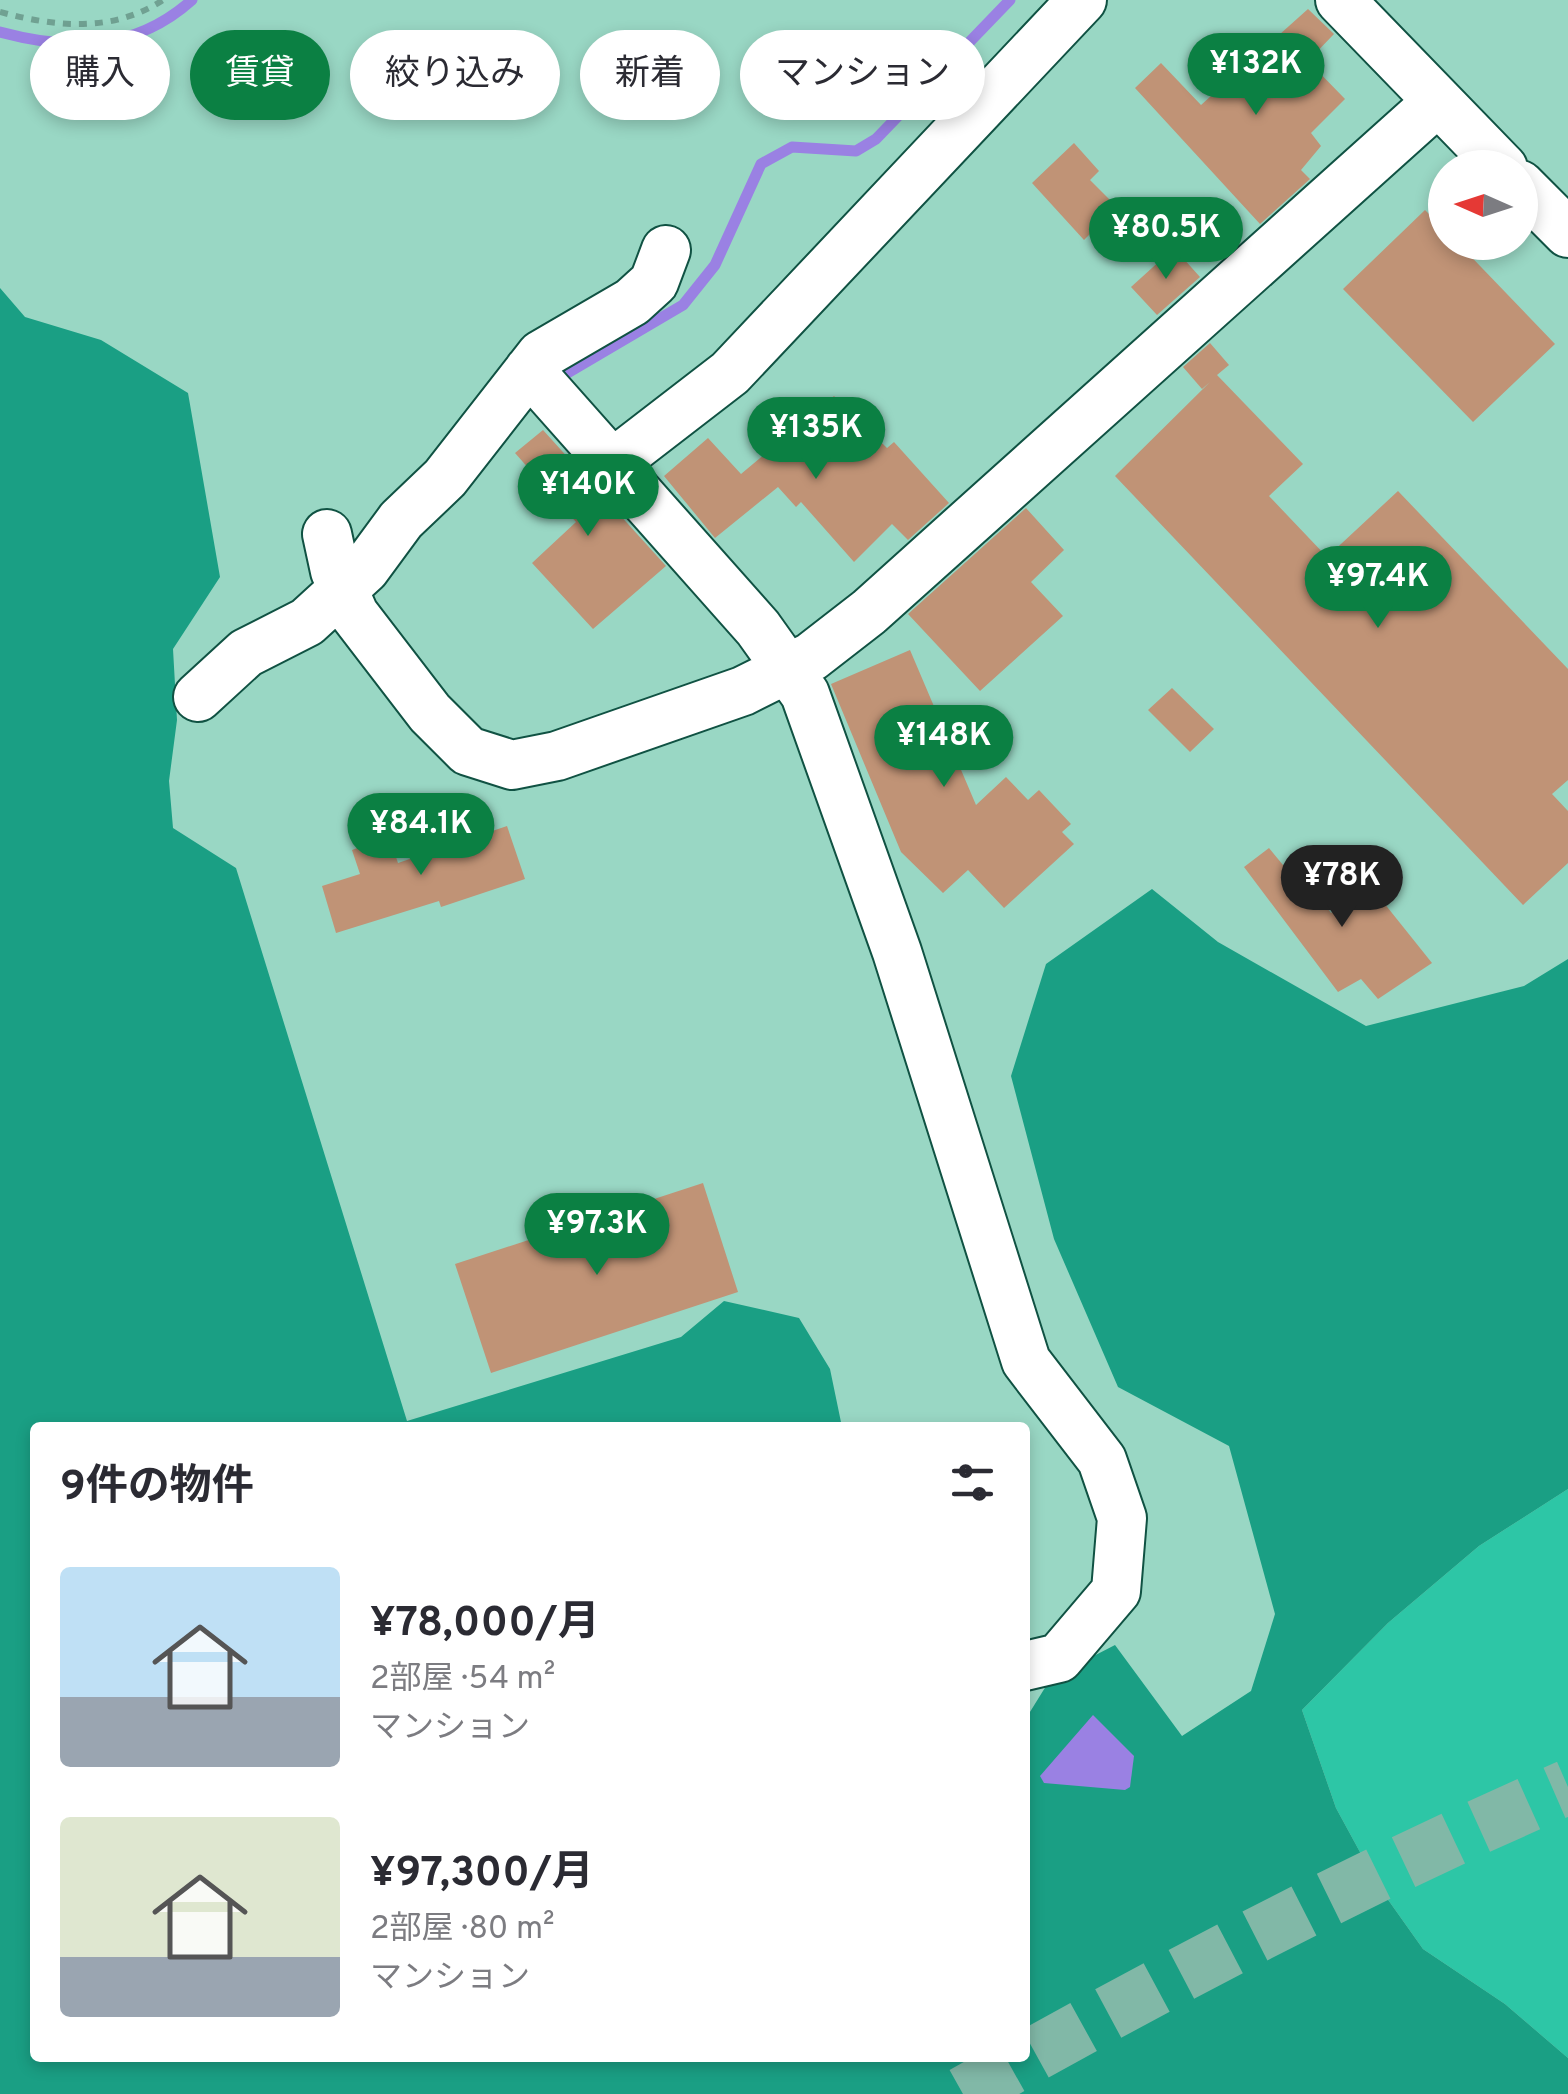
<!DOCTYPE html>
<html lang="ja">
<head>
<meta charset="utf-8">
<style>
  :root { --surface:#fff; --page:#f2f2f3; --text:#2b2b33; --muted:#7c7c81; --accent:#0b8043 }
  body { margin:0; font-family:Overpass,"Noto Sans JP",sans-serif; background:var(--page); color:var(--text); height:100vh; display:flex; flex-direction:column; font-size:38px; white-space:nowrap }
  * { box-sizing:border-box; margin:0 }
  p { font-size:32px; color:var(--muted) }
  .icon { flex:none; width:55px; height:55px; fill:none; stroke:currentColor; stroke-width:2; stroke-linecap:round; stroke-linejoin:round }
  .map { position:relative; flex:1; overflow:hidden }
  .drawer { position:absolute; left:30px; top:1422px; width:1000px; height:640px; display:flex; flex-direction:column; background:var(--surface); border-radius:10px; box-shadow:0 5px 15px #0003 }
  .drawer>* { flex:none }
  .hud { position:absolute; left:30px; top:30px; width:1000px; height:90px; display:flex; gap:20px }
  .needle { width:65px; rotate:273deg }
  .buttons { position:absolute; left:1428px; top:150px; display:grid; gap:20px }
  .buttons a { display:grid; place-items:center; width:110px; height:110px; border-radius:50%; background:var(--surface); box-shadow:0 5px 15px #0003; font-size:50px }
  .price { position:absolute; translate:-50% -85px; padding:0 22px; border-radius:35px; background:var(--accent); color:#fff; font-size:32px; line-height:65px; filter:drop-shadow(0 2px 5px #0008) }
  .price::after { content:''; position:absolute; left:50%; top:60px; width:30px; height:22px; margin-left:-15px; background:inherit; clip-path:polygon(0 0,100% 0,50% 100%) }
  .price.selected { background:#222; color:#fff }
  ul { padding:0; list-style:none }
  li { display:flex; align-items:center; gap:30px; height:250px; padding:0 30px }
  li span { display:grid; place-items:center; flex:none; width:280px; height:200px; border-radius:10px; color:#555 }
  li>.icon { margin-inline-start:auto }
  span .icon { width:120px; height:120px; fill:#fffc; stroke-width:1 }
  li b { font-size:42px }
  h2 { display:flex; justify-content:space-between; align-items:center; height:120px; padding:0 30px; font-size:42px }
  .pill { padding:0 35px; border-radius:45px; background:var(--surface); box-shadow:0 5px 15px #0003; font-size:35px; line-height:90px }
  .pill.selected { background:var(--accent); color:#fff }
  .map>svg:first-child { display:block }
  .green { fill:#2dc6a6 }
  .forest { fill:#1a9f84 }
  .water { fill:#9a81e3 }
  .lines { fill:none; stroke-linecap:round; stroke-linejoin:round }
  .stream { stroke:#9a81e3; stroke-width:11 }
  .building { fill:#c09376 }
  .highway-tunnel { stroke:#81b8a7; stroke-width:55; stroke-dasharray:55 28; stroke-linecap:butt }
  .minor-casing { stroke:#105243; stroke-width:52 }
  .path { stroke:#70a192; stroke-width:6; stroke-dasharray:8 8; stroke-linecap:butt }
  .minor { stroke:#fff; stroke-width:48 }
</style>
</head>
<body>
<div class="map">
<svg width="1568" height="2094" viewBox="0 0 1568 2094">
  <rect width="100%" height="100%" fill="#99d7c4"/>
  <path class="green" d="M1568,1489V2058L1505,2004L1423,1949L1379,1887L1336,1808L1302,1710L1388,1623L1479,1546Z"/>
  <path class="forest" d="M0,288L25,317L101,340L188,393L220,577L173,649L177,720L169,781L173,828L236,868L407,1421L681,1337L724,1301L799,1318L830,1369L842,1427L35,1428V2058H1025V1720L1051,1678L1115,1645L1182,1736L1251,1691L1275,1614L1229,1446L1118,1387L1054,1239L1011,1076L1046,964L1152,889L1218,942L1366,1026L1524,986L1568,959V1489L1479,1546L1388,1623L1302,1710L1336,1808L1379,1887L1423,1949L1505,2004L1568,2058V2094H0Z"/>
  <path class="water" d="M1093,1715L1134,1756L1130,1787L1125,1790L1044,1783L1040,1776Z"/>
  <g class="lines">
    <path class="stream" d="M0,32C71,51 135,51 192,0
      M564,375L683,305L715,265L761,164L792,147L856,151L876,139L1010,0"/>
  </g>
  <path class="building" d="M1308,9L1334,34L1308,61L1345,99L1311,133L1321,146L1301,170L1310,179L1260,224L1135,88L1161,63L1201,105Z
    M1074,143L1099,171L1090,180L1117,207L1084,240L1032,183Z
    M1425,210L1445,230V242H1457L1555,344L1473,422L1343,289Z
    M1174,248L1200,277L1157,315L1131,287Z
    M1210,343L1229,365L1217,375L1303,464L1269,496L1327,557L1398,491L1568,669V780L1552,794L1568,811V863L1523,905L1115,476L1210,382L1202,389L1183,367Z
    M834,396L887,448L894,442L949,503L908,540L892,524L854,562L801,502L796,507L778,487L715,538L664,476L708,438L741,474Z
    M543,430L666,566L593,629L532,563L576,522L515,453Z
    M1026,508L1064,550L1031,582L1063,616L980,691L908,614Z
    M910,650L976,805L1006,777L1028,800L1039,790L1071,824L1062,832L1074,844L1004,908L968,870L943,893L901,852L831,684Z
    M1172,688L1214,729L1190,752L1148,710Z
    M507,826L525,879L441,907L439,901L336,933L322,886L360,874L352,850L389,836L398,863Z
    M1269,848L1292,876L1300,871L1331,913L1368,883L1432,963L1378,999L1361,979L1338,992L1244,867Z
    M703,1183L738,1292L491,1373L455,1264Z"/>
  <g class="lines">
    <path class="highway-tunnel" d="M963,2094C1160,1983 1360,1877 1568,1787"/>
    <g class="minor-casing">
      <path id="minor" d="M1340,0L1503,168
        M1520,185L1568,233
        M529,370L758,628L805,694L897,952L1026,1361L1102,1460L1122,1518L1116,1591L1059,1658L1025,1666
        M612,464L730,373L1082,0
        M327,534L335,571L354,614L430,713L468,751L512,765L557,756L743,691L811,657L869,612L1437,102
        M198,697L246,653L307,622L365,569L401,520L445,478L541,355L632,302L654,282L666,250"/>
    </g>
    <path class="path" d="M0,12C56,27 112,33 163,0"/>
    <use href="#minor" class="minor"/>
  </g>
</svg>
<div class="buttons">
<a><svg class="needle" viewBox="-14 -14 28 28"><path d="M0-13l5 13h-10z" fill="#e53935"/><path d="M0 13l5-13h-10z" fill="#7c7c81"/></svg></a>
</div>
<b class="price" style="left:1256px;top:118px">¥132K</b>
<b class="price" style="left:1166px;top:282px">¥80.5K</b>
<b class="price" style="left:816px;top:482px">¥135K</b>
<b class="price" style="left:588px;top:539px">¥140K</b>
<b class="price" style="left:1378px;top:631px">¥97.4K</b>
<b class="price" style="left:944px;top:790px">¥148K</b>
<b class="price" style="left:421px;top:878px">¥84.1K</b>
<b class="price selected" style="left:1342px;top:930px">¥78K</b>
<b class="price" style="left:597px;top:1278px">¥97.3K</b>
<div class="hud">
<a class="pill">購入</a>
<a class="pill selected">賃貸</a>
<a class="pill">絞り込み</a>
<a class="pill">新着</a>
<a class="pill">マンション</a>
</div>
<section class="drawer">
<h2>9件の物件<svg class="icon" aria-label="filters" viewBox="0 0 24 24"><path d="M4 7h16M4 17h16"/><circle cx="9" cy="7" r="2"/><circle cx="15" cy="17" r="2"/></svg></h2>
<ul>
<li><span style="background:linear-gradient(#bfe0f5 65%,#9aa5b1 0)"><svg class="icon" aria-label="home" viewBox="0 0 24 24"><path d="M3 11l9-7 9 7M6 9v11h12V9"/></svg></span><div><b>¥78,000/月</b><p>2部屋 · 54 m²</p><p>マンション</p></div></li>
<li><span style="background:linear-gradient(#dfe7d0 70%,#9aa5b1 0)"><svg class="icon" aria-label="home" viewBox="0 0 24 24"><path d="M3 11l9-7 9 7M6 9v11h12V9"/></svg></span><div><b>¥97,300/月</b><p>2部屋 · 80 m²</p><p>マンション</p></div></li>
</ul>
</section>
</div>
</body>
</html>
